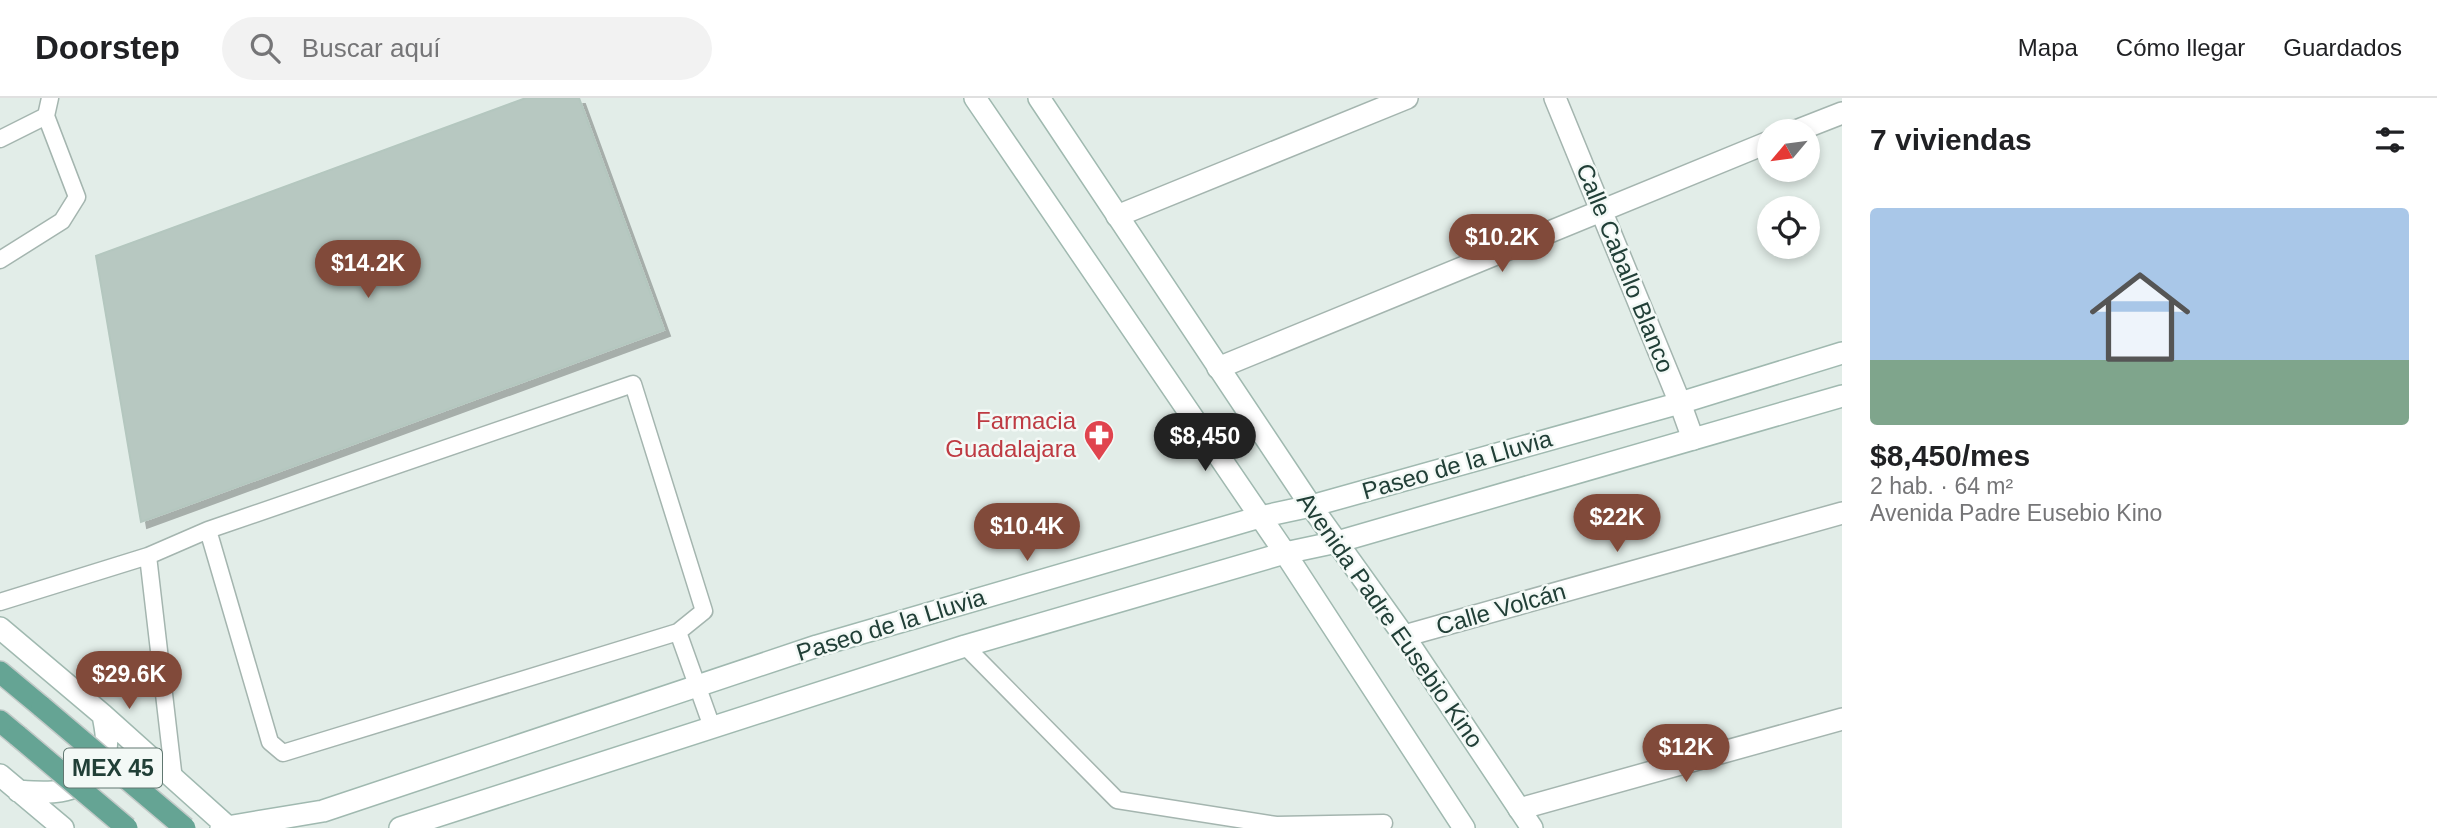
<!DOCTYPE html>
<html lang="es">
<head>
<meta charset="utf-8">
<style>
  :root { --surface:#fff; --page:#f2f2f2; --text:#202124; --muted:#757577; --line:#e0e0e0; --accent:#814a3a }
  body { margin:0; font-family:Helvetica,sans-serif; background:var(--page); color:var(--text); height:100vh; display:flex; flex-direction:column; font-size:26px; white-space:nowrap }
  * { box-sizing:border-box; margin:0 }
  p { font-size:23px; color:var(--muted) }
  .icon { flex:none; width:38px; height:38px; fill:none; stroke:currentColor; stroke-width:2; stroke-linecap:round; stroke-linejoin:round }
  .map { position:relative; flex:1; overflow:hidden }
  .panel { display:flex; flex-direction:column; background:var(--surface); width:595px }
  .panel>* { flex:none }
  .needle { width:46px; rotate:241deg }
  .buttons { position:absolute; left:1757px; top:21px; display:grid; gap:14px }
  .buttons a { display:grid; place-items:center; width:63px; height:63px; border-radius:50%; background:var(--surface); box-shadow:0 4px 10px #0003; font-size:35px }
  .price { position:absolute; translate:-50% -60px; padding:0 16px; border-radius:24px; background:var(--accent); color:#fff; font-size:23px; line-height:46px; filter:drop-shadow(0 2px 4px #0008) }
  .price::after { content:''; position:absolute; left:50%; top:42px; width:21px; height:16px; margin-left:-10px; background:inherit; clip-path:polygon(0 0,100% 0,50% 100%) }
  .price.on { background:#222; color:#fff }
  ul { padding:0; list-style:none }
  li { display:grid; align-content:center; gap:14px; height:371px; padding:0 28px }
  li+li { border-top:2px solid var(--line) }
  li span { display:grid; place-items:center; height:217px; border-radius:7px; color:#555 }
  li>.icon { margin-inline-start:auto }
  span .icon { width:126px; height:126px; fill:#fffc; stroke-width:1 }
  li b { font-size:30px }
  h2 { display:flex; justify-content:space-between; align-items:center; height:84px; padding:0 28px; font-size:30px }
  header { display:flex; align-items:center; gap:42px; box-sizing:border-box; height:98px; padding:0 35px; background:var(--surface); border-bottom:2px solid var(--line) }
  header strong { font-size:33px }
  nav { display:flex; gap:38px; margin-inline-start:auto; font-size:24px }
  .search { width:490px; height:63px; background:var(--page); display:flex; align-items:center; gap:18px; box-sizing:border-box; padding:0 24px; border-radius:38px; color:var(--muted); font-size:26px }
  main { display:flex; flex:1; min-height:0 }
  .map>svg:first-child { display:block }
  .building { fill:#b7c8c1; stroke:#b4c7bf; stroke-width:2; filter:url(#shadow) }
  .lines { fill:none; stroke-linecap:round; stroke-linejoin:round }
  .lane-casing { stroke:#a4b5af; stroke-width:19 }
  .street-casing { stroke:#a4b5af; stroke-width:24 }
  .secondary-casing { stroke:#a0b9b0; stroke-width:24 }
  .primary-casing { stroke:#c1c9c7; stroke-width:24 }
  .lane { stroke:#fff; stroke-width:16 }
  .street { stroke:#fff; stroke-width:21 }
  .secondary { stroke:#fff; stroke-width:21 }
  .primary { stroke:#65a494; stroke-width:21 }
  .primary-bridge-casing { stroke:#c1c9c7; stroke-width:24; stroke-linecap:butt }
  .primary-bridge { stroke:#65a494; stroke-width:21 }
  .labels { text-anchor:middle; stroke-width:5; stroke-linejoin:round; paint-order:stroke }
  .shield { fill:#f3f9f6; stroke:#607770; stroke-width:2 }
  .shield-label { font-size:23px; font-weight:bold; fill:#213f37 }
  .street-label { font-size:24px; fill:#213f37; stroke:#f3f9f6 }
  .health-label { font-size:24px; fill:#be3a42; stroke:#f3f9f6; text-anchor:end }
</style>
</head>
<body>
<header>
<strong>Doorstep</strong>
<div class="search"><svg class="icon" aria-label="search" viewBox="0 0 24 24"><circle cx="10" cy="10" r="6"/><path d="M15 15l6 6"/></svg>Buscar aquí</div>
<nav><a>Mapa</a><a>Cómo llegar</a><a>Guardados</a></nav>
</header>
<main>
<div class="map">
<svg width="1842" height="730" viewBox="0 0 1842 730">
  <defs>
    <filter id="shadow"><feDropShadow dx="6" dy="6" stdDeviation="0" flood-color="#0004"/></filter>
  </defs>
  <rect width="100%" height="100%" fill="#e2ede8"/>
  <path class="building" d="M526,0H579L664,232L141,424L96,158Z"/>
  <g class="lines">
    <g class="lane-casing">
      <path id="lane" d="M0,41L46,18
        M0,162L62,123L77,99L46,18L50,0
        M633,286L704,513L678,534L283,655L270,644L208,432Z
        M0,504L148,458
        M678,534L712,629
        M965,548L1117,702L1276,727V730
        M174,682L148,458L208,432
        M1276,727L1384,725"/>
    </g>
    <g class="street-casing">
      <path id="street" d="M1555,0L1680,305L1693,341
        M1796,33L1842,15
        M1117,118L1407,0
        M1218,270L1769,44
        M1404,538L1842,415
        M1519,711L1842,621"/>
    </g>
    <g class="secondary-casing">
      <path id="secondary" d="M975,0L1285,455L1464,730
        M1039,0L1311,408L1404,538L1532,730
        M0,530L103,617L229,730
        M0,677L63,730
        M18,693C46,695 74,698 94,674C98,669 104,662 105,655C109,644 105,629 103,617
        M221,730L323,713L817,548L1260,419L1311,408L1680,305L1842,255
        M400,730L965,548L1285,455L1337,444L1842,298"/>
    </g>
    <g class="primary-casing">
      <path id="primary" d="M0,574L42,609
        M0,623L18,638"/>
    </g>
    <use href="#lane" class="lane"/>
    <use href="#street" class="street"/>
    <use href="#secondary" class="secondary"/>
    <use href="#primary" class="primary"/>
    <g class="primary-bridge-casing">
      <path id="primary-bridge" d="M42,609L185,730
        M18,638L127,730"/>
    </g>
    <use href="#primary-bridge" class="primary-bridge"/>
  </g>
  <defs>
    <g id="pharmacy-pin" transform="scale(1.575)"><path d="M0 17L-7.5 6A9.5 9.5 0 1 1 7.5 6Z" fill="#e0444e" stroke="#f3f9f6"/><path d="M-2-6h4v4h4v4h-4v4h-4v-4h-4v-4h4Z" fill="#fff"/></g>
  </defs>
  <g fill-rule="evenodd">
    <use href="#pharmacy-pin" x="1099" y="337"/>
  </g>
  <g class="labels">
    <rect class="shield" x="64" y="650.5" width="98" height="39" rx="5"/>
    <g class="shield-label">
      <text x="113" y="678">MEX 45</text>
    </g>
    <g class="street-label">
      <text transform="translate(1625 170) rotate(68)" y="8">Calle Caballo Blanco</text>
      <text transform="translate(1457 367) rotate(-16)" y="8">Paseo de la Lluvia</text>
      <text transform="translate(1501 511) rotate(-16)" y="8">Calle Volcán</text>
      <text transform="translate(1390 522) rotate(55)" y="8">Avenida Padre Eusebio Kino</text>
      <text transform="translate(891 527) rotate(-17)" y="8">Paseo de la Lluvia</text>
    </g>
    <g class="health-label">
      <text x="1076" y="331">Farmacia<tspan x="1076" dy="28">Guadalajara</tspan></text>
    </g>
  </g>
</svg>
<div class="buttons">
<a><svg class="needle" viewBox="-14 -14 28 28"><path d="M0-13l5 13h-10z" fill="#e53935"/><path d="M0 13l5-13h-10z" fill="#757577"/></svg></a>
<a><svg class="icon" aria-label="locate" viewBox="0 0 24 24"><circle cx="12" cy="12" r="6"/><path d="M12 2v4M12 18v4M2 12h4M18 12h4"/></svg></a>
</div>
<b class="price" style="left:1502px;top:176px">$10.2K</b>
<b class="price" style="left:368px;top:202px">$14.2K</b>
<b class="price on" style="left:1205px;top:375px">$8,450</b>
<b class="price" style="left:1617px;top:456px">$22K</b>
<b class="price" style="left:1027px;top:465px">$10.4K</b>
<b class="price" style="left:129px;top:613px">$29.6K</b>
<b class="price" style="left:1686px;top:686px">$12K</b>
</div>
<section class="panel">
<h2>7 viviendas<svg class="icon" aria-label="filters" viewBox="0 0 24 24"><path d="M4 7h16M4 17h16"/><circle cx="9" cy="7" r="2"/><circle cx="15" cy="17" r="2"/></svg></h2>
<ul>
<li><span style="background:linear-gradient(#a9c7e8 70%,#7fa58c 0)"><svg class="icon" aria-label="home" viewBox="0 0 24 24"><path d="M3 11l9-7 9 7M6 9v11h12V9"/></svg></span><div><b>$8,450/mes</b><p>2 hab. · 64 m²</p><p>Avenida Padre Eusebio Kino</p></div></li>
</ul>
</section>
</main>
</body>
</html>
